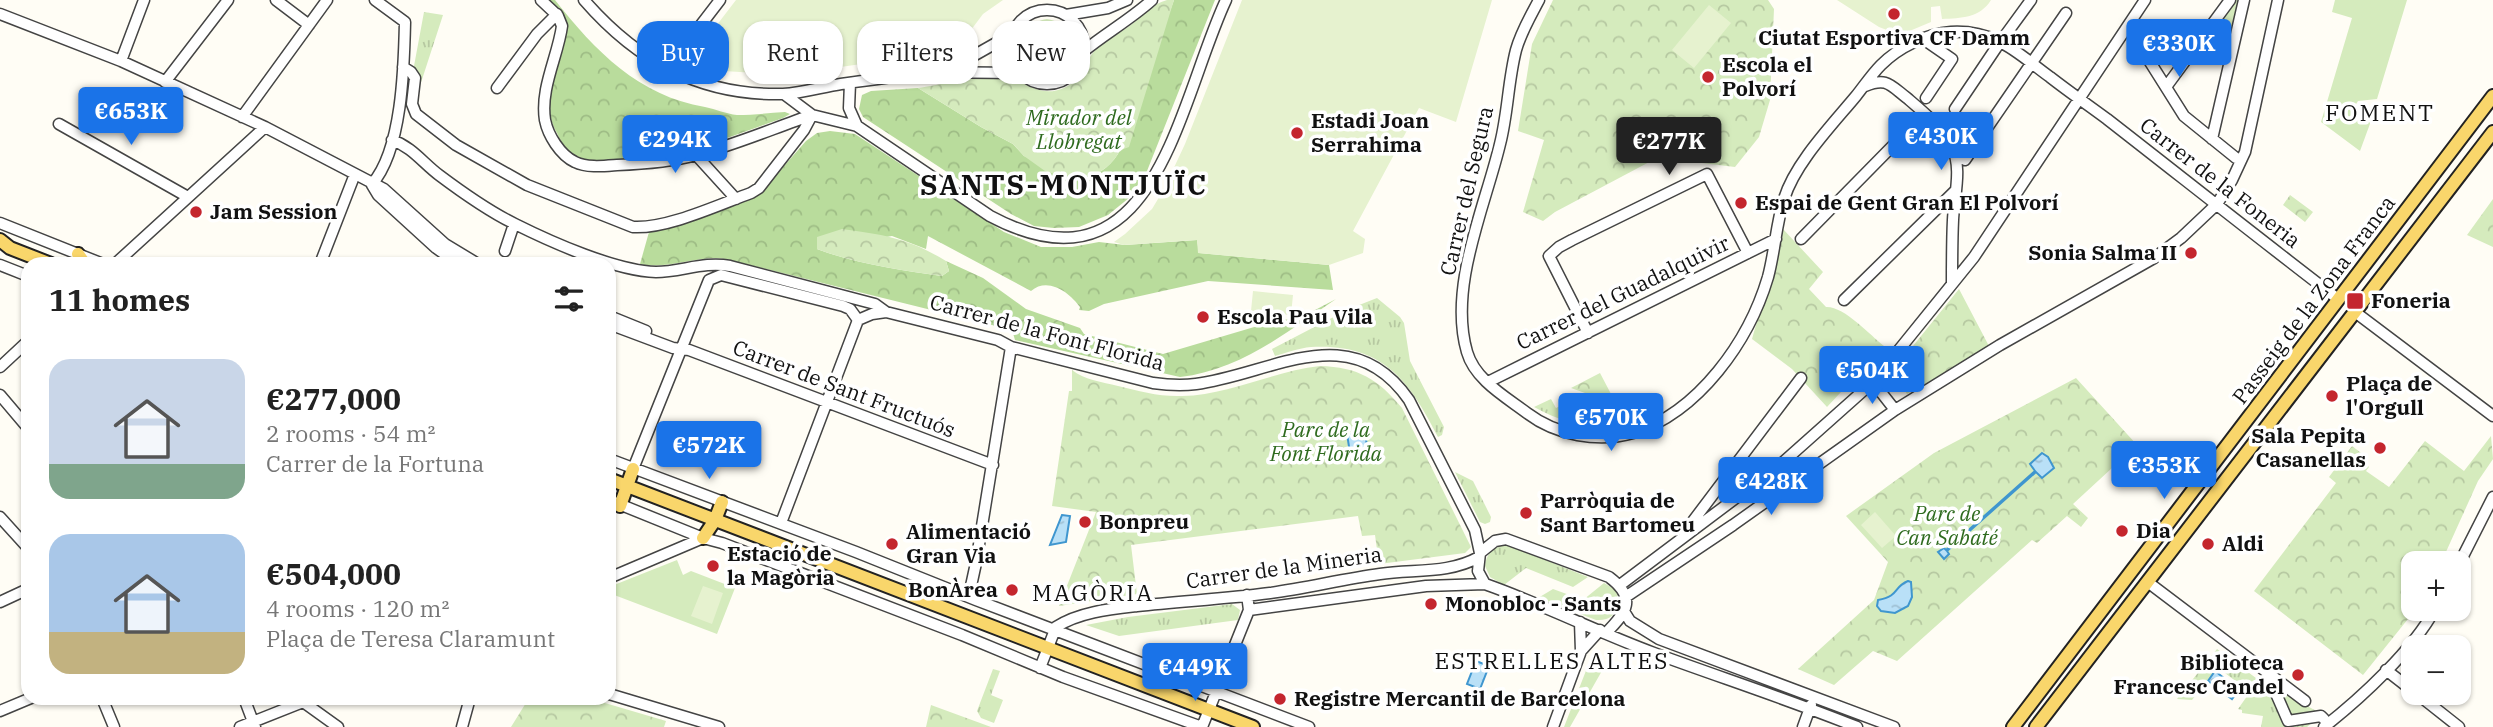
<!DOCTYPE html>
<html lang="en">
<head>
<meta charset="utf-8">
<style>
  :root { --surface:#fff; --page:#f2f2f2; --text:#222; --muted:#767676; --accent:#1a73e8 }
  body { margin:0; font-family:"IBM Plex Serif",serif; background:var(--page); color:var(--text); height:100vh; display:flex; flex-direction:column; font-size:26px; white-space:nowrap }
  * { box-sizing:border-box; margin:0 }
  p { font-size:23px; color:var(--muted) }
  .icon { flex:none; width:38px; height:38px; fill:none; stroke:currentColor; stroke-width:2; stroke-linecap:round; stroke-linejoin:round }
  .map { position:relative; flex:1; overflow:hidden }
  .details { position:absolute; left:21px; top:257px; width:595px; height:448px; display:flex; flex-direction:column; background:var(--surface); border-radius:21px; box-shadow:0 2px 5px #0004 }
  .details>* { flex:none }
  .banner { position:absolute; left:637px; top:21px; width:665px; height:63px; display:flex; gap:14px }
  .fabs { position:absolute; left:2401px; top:551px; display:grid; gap:14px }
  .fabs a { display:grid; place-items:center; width:70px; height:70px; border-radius:14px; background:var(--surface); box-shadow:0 2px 5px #0004; font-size:35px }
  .price { position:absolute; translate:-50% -60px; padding:0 16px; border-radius:7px; background:var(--accent); color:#fff; font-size:23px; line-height:46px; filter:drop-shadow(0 2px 4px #0008) }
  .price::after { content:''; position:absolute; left:50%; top:42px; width:21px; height:16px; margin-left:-10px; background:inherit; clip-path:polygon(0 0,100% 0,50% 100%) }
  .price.on { background:#222; color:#fff }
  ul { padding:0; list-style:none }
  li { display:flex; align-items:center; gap:21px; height:175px; padding:0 28px }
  li span { display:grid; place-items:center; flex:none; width:196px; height:140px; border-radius:21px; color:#555 }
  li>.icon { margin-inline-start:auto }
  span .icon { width:84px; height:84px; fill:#fffc; stroke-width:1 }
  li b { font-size:30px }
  h2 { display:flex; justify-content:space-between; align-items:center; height:84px; padding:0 28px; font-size:30px }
  .tag { padding:0 24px; border-radius:21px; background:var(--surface); box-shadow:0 2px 5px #0004; font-size:24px; line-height:63px }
  .tag.on { background:var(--accent); color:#fff }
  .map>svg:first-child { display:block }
  .grass { fill:url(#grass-tufts) }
  .forest { fill:url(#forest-crowns) }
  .park { fill:url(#park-crowns) }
  .garden { fill:#d5ebbd }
  .pitch { fill:#e6f2cf }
  .water { fill:url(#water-ripples); stroke:#3f96cf; stroke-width:2 }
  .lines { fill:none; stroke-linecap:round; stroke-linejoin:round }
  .minor-casing { stroke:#444; stroke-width:13 }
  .major-casing { stroke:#222; stroke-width:16 }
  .minor { stroke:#fff; stroke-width:10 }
  .major { stroke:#f9d66b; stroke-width:12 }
  .poi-dot { fill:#c4262e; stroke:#fff; stroke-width:2.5 }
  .labels { text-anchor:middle; stroke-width:7; stroke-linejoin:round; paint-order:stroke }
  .poi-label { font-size:21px; font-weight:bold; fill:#111; stroke:#fff; text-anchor:start }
  .park-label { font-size:21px; font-style:italic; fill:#2f6b1f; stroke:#fff }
  .street-label { font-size:21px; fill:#111; stroke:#fff }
  .neighbourhood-label { font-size:23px; letter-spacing:2px; fill:#111; stroke:#fff }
  .district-label { font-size:28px; font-weight:bold; letter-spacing:2px; fill:#111; stroke:#fff }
</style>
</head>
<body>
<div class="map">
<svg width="2493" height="727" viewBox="0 0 2493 727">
  <defs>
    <pattern id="grass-tufts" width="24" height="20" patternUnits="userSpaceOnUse" patternTransform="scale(1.75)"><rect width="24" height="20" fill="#d5ebbd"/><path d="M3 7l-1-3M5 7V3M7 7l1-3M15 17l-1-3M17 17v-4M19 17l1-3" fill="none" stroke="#b6c8a1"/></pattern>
    <pattern id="forest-crowns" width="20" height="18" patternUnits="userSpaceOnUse" patternTransform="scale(1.75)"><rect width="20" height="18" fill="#b9dc9c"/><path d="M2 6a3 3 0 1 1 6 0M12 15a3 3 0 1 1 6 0" fill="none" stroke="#9ebc85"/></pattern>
    <pattern id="park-crowns" width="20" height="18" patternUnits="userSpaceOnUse" patternTransform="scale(1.75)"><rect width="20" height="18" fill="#d5ebbd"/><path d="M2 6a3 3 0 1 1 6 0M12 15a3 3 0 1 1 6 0" fill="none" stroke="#b6c8a1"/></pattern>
    <pattern id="water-ripples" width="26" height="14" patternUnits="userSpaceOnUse" patternTransform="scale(1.75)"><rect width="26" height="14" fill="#b9e0f7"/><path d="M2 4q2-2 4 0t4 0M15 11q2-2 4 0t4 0" fill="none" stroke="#9ebfd3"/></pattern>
  </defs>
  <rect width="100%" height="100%" fill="#fffdf5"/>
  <path class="grass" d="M424,12L443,15L414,104L418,75L414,66Z
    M1047,19C1108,32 1051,106 1023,61C1010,41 1027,22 1047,19Z
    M1377,298L1400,317L1404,323L1410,361L1444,427L1442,435L1438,437C1409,380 1382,343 1311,347C1299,348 1286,353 1275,356L1272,349L1349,309Z
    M1551,399L1556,408L1572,400L1577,410L1594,401L1599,411L1616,403L1626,424C1594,431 1563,423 1534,407Z
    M1455,472L1473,481L1491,517L1490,522L1485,524L1480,522Z
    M1503,545L1510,546L1588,577L1573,587L1526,568L1504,585L1490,577L1485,566C1486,554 1492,549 1503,545Z
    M1604,583L1616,590L1619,603C1616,615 1609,621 1596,620L1538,598L1553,589L1583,600Z
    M1232,604L1240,610L1238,620L1119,636L1086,625L1128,617Z
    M2217,649L2272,690L2286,722L2317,718L2307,727H2261L2263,716L2242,713V710L2238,709L2250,692L2221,670L2200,697L2196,695L2192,700L2177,699Z
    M993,669L1000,671L991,695L1003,700L994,723L981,718L977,711Z
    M2276,689L2322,714L2289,719Z"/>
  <path class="forest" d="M548,0H555C595,51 639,96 705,107C716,109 726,114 737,115C753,115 769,113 785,112L790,114L783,118C734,135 626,180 577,157C567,152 561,143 557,133C550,121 549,111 550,98C553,76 567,44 567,25C566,13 556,6 548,0Z
    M1174,0H1215L1147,171L1129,198L1108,215L1079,227L1054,228L1034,226L1011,214L863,117L859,109L862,95L871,91L918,88L981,127L1013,144L1024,156L1061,171L1063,174C1087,181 1105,174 1118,154Z
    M830,131L855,134L1004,232L1041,247H1072L1099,242L1125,245L1197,240L1199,253L1329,265L1333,290L1208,281L1104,304L1089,311L1079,310L1080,307C1070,293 1048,276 1031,291L928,236L926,249L892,236L817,249C857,264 900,270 942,276L949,271L946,261L983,278L1026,309L1080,328L1084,334L1163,354L1278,320L1298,319L1336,299C1287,332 1240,370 1180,377L1015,340L1012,330L726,259C697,255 670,270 640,264L649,232L725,206L769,183L806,141L817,133Z"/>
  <path class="park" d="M1167,0H1174L1129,147L1118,151V154C1105,174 1087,181 1063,174L1061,171L1054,174L1045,171L1024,156L1013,144L981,127L918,88C941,85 987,73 1008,78C1029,83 1041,98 1064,88C1086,78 1083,62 1097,48C1106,38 1118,34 1128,27C1142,17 1151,4 1167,0Z
    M1553,0H1768L1774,9L1770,100L1759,137L1735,167L1702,163L1687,142L1555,212L1543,221L1523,212L1544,140L1518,131L1532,44Z
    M2290,195L2313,212L2305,222L2283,205Z
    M2493,199V247L2467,235Z
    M842,229C885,235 908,238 946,261L949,271L942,276C900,270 857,264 817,249V237Z
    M1783,229L1823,272L1809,289L1826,307C1844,306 1870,335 1884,346L1827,407L1792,369L1752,339Z
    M1959,289L1990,348L1907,394L1892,372Z
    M1320,366C1358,367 1378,379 1402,408L1471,547L1465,553L1379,564L1375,535L1362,536L1358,516L1131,545L1137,594L1059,606L1096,512L1052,506L1069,391H1072V370C1085,380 1102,382 1118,386C1139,391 1160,397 1182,396C1229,395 1274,371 1320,366Z
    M1600,373L1611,394L1585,393L1571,388Z
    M2076,378L2137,445L2073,504L2088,518L2081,527L2067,516L2037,543L2032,540L1897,661L1873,651L1834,685L1798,669L1874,600L1888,562L1846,516L1934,453Z
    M2491,436L2493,459L2478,481L2441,563L2413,564V609H2416L2363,675L2254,591L2336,483L2329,477L2352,446L2365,456L2362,461L2369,467L2366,471L2389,487L2425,441L2464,471Z
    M529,698H588L666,721L664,727H511Z
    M931,705L991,727H926Z"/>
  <path class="garden" d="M2234,0H2240L2230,41L2224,38L2222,41L2218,40L2219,36L2213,33Z
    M2335,0H2407L2377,99L2358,101L2354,107L2371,121L2360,151L2321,122L2352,18L2332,12Z
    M677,560L683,575L691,571L735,588L717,634L609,593V587Z
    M1589,663L1603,669L1570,727H1564Z"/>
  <path class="pitch" d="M736,0H1003L983,14L962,42L929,54L827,69L770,74L724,71L690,60Z
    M1242,0H1492L1456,122L1419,108L1353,231L1365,239L1363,253L1329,265L1198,253L1197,240L1124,245L1114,242L1125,234L1152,209L1164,189L1185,144Z
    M1837,0H1991C1980,18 1961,18 1942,19L1940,6L1931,7V22L1900,35L1879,27Z
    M1709,5L1731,23L1694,68L1672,50Z
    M1253,291L1293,295L1291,315L1251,311Z
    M1875,512L1896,536L1882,548L1861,525Z
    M703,586L723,593L712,624L691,616Z"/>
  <path class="water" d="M1041 59a10 10 0 1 1 20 0a10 10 0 1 1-20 0Z
    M1347,434H1365L1368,451L1350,453Z
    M2042,453L2048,457L2054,468L2042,478L2036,472L1947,551L1949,554L1944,559L1938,552L1944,548L1946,550L2035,471L2030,464Z
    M1062,515L1070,516L1066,542L1050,545Z
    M1908,581L1911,582L1912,597L1908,606L1895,613L1881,611L1877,606L1878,600C1900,596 1893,587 1908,581Z
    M1476,661L1489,666L1480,689L1467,684Z
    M2215,671L2239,690L2232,699L2208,681Z"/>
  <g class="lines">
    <g class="minor-casing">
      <path id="minor" d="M276,0L309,25
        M541,0L558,16L562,26C558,56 540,88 545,120C548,135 560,155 575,162C587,168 604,166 617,165C643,164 671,162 696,155C735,145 774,128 812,115
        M584,0C637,61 700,96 783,94C802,93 822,87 841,84C868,80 897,76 925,74C956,71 989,73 1021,73
        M1539,0C1530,17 1521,32 1516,50C1508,81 1508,113 1500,144C1485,207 1448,287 1467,352C1475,380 1506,397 1527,413C1556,435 1598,443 1633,433C1699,412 1749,341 1768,277C1775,251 1776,224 1784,199C1795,163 1832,125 1856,96C1864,86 1872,74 1881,65C1899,47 1926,34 1951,32C1967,31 1983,34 1998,41C2016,49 2033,65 2050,77C2068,91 2088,105 2107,119C2184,179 2261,240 2338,299
        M1010 47a37 37 0 1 1 74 0a37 37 0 1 1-74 0Z
        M0,14L121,61L265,127L384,189L445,244L478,264
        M1066,15L1108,8L1127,0
        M2128,27L2184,116L2236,158
        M1923,39L1952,59L1926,98
        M1084,51C1106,33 1131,19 1152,0
        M121,61L144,0
        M403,67L411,72L415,78L412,104L416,114L456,145L527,185L633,227C667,229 718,205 751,193L759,188L804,130L812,115
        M667,69L720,0
        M937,70L959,64L1012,34
        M165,82L228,0
        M850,83L849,108L857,126
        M1865,86C1887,77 1890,85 1907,98C1921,110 1943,128 1951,145C1963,167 1954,196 1953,220C1952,241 1952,263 1952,284
        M2166,87L2230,0
        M497,88L537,34L557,14
        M784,94L812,115L857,126L990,216C1155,304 1177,105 1226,0
        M1955,109L1996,48L2031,0
        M242,117L327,0
        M59,124L188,197
        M2212,139L2244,0
        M392,140C412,147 423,163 439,175C463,193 488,211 515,224C551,242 616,271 656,272C681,272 704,261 730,266L875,304L886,312L998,340L1011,347L1153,383C1167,385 1181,386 1196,384C1272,374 1351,316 1409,400L1475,530L1480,553
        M696,155L736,199
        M1965,160L2066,13
        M372,184C402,150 404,68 405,22L375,0
        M372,185L378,195L436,248L459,264
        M0,223L103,264
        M1801,239L1924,114
        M505,251L514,224
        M115,264L265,127
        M320,264L355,174
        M0,265L28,276
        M1844,300L1955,191
        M2355,312L2493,416
        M609,316L646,331
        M858,320L872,314L886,312
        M609,324L673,348L689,350L993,465
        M1588,333L1549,256L1559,247L1572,240L1707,174L1748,253
        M0,367L28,341
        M1488,382L1776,239
        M1873,382L1895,410
        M0,395L28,428
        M609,459L856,552L976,600L1309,727
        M633,469L709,280L721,275L843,306L850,309L858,320L781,523
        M609,500L703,538L722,543L962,635L1063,677L1202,727
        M0,517L28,548
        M1684,533L1801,378
        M2459,564L2493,497
        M609,578L703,538
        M2149,583L2305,701
        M1620,585L1781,464L1873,382L1974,257L2145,0
        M964,595L971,586L976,563L1011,347
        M1627,596L1733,525L1895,410L2000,345L2154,258L2181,238L2217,204L2232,180L2245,152L2278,0
        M0,602L28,589
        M1249,610L1426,586L1485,584
        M1625,613L1630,621L1659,639L1894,727
        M1580,622L1581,651
        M1606,633C1627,612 1637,598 1609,577L1506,539L1495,541L1480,553L1478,571L1485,584C1542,604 1597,632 1654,653C1722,678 1790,700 1857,727
        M1040,668L1056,627C1079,612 1110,609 1137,606C1181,601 1226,599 1270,593C1307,588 1343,579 1380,574C1414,569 1449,574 1479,557
        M2386,670L2413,691
        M2267,673L2288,721L2321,716L2324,719
        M2416,693L2459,727
        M609,694L719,727
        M102,698L114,727
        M244,698L255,727
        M299,699L338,727
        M0,711L31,698
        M240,727L313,698
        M462,727L470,698
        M1202,727L1249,610L1247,595
        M1553,727L1581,651L1600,630
        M1803,727L1811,705
        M2324,727C2361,698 2413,650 2435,609"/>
    </g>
    <g class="major-casing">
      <path id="major" d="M0,240L10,248L51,264
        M78,254L85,264
        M609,479L1253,727
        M620,506L633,469
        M703,538L715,520L722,502
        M2013,727L2493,96
        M2036,727L2493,132"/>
    </g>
    <use href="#minor" class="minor"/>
    <use href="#major" class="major"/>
  </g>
  <g class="poi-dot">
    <circle cx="1894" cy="14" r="7"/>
    <circle cx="1708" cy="77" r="7"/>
    <circle cx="1297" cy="133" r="7"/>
    <circle cx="1741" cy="203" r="7"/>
    <circle cx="196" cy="212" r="7"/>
    <circle cx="2191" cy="253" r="7"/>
    <rect x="2346" y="292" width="18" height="18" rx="3.5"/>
    <circle cx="1203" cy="317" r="7"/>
    <circle cx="2332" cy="396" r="7"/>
    <circle cx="2380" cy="448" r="7"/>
    <circle cx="1526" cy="513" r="7"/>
    <circle cx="1085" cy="522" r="7"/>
    <circle cx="2122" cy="531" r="7"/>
    <circle cx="892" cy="544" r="7"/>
    <circle cx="2208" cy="544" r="7"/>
    <circle cx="713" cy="566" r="7"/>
    <circle cx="1012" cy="590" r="7"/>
    <circle cx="1431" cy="604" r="7"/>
    <circle cx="2298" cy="675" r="7"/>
    <circle cx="1280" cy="699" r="7"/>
  </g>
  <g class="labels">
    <g class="poi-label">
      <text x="1894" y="45" text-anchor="middle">Ciutat Esportiva CF Damm</text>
      <text x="1722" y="72">Escola el<tspan x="1722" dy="24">Polvorí</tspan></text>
      <text x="1311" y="128">Estadi Joan<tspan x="1311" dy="24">Serrahima</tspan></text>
      <text x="1755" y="210">Espai de Gent Gran El Polvorí</text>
      <text x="210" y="219">Jam Session</text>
      <text x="2177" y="260" text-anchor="end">Sonia Salma II</text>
      <text x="2371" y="308">Foneria</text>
      <text x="1217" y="324">Escola Pau Vila</text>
      <text x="2346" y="391">Plaça de<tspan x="2346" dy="24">l'Orgull</tspan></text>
      <text x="2366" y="443" text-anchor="end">Sala Pepita<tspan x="2366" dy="24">Casanellas</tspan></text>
      <text x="1540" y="508">Parròquia de<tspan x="1540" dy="24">Sant Bartomeu</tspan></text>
      <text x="1099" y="529">Bonpreu</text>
      <text x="2136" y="538">Dia</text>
      <text x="906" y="539">Alimentació<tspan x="906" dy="24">Gran Via</tspan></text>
      <text x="2222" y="551">Aldi</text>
      <text x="727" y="561">Estació de<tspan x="727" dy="24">la Magòria</tspan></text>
      <text x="998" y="597" text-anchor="end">BonÀrea</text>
      <text x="1445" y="611">Monobloc - Sants</text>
      <text x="2284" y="670" text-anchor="end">Biblioteca<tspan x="2284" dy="24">Francesc Candel</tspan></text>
      <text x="1294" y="706">Registre Mercantil de Barcelona</text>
    </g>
    <g class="park-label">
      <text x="1079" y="125">Mirador del<tspan x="1079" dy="24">Llobregat</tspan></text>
      <text x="1326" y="437">Parc de la<tspan x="1326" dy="24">Font Florida</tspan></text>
      <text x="1947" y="521">Parc de<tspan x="1947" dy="24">Can Sabaté</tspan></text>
    </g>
    <g class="street-label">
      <text transform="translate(2220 183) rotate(38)" y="7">Carrer de la Foneria</text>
      <text transform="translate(1467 191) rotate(-77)" y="7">Carrer del Segura</text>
      <text transform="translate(1623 293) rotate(-26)" y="7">Carrer del Guadalquivir</text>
      <text transform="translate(2314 300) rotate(-53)" y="7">Passeig de la Zona Franca</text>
      <text transform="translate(1047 333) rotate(15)" y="7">Carrer de la Font Florida</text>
      <text transform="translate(844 389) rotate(21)" y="7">Carrer de Sant Fructuós</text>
      <text transform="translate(1284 568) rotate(-8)" y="7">Carrer de la Mineria</text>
    </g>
    <g class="neighbourhood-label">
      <text x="2380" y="121">FOMENT</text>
      <text x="1093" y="601">MAGÒRIA</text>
      <text x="1552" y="669">ESTRELLES ALTES</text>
    </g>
    <g class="district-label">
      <text x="1064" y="195">SANTS-MONTJUÏC</text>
    </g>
  </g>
</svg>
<div class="fabs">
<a>+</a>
<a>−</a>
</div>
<b class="price" style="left:2179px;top:79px">€330K</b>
<b class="price" style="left:131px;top:147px">€653K</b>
<b class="price" style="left:1941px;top:172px">€430K</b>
<b class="price" style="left:675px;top:175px">€294K</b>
<b class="price on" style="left:1669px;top:177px">€277K</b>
<b class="price" style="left:1872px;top:406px">€504K</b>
<b class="price" style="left:1611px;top:453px">€570K</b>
<b class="price" style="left:709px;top:481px">€572K</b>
<b class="price" style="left:2164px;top:501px">€353K</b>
<b class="price" style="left:1771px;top:517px">€428K</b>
<b class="price" style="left:1195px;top:703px">€449K</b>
<div class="banner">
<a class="tag on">Buy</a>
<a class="tag">Rent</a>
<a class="tag">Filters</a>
<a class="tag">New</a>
</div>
<section class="details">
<h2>11 homes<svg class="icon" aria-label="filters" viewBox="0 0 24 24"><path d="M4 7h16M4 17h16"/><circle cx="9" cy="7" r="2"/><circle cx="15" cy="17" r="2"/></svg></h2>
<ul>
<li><span style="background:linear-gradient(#c9d6e8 75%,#7fa58c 0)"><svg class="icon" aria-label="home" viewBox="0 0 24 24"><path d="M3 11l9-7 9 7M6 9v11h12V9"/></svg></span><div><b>€277,000</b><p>2 rooms · 54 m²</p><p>Carrer de la Fortuna</p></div></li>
<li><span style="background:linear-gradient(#a9c7e8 70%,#c2b280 0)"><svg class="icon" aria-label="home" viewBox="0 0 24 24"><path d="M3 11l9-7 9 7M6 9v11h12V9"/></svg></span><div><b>€504,000</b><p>4 rooms · 120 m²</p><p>Plaça de Teresa Claramunt</p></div></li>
</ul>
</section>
</div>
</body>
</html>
